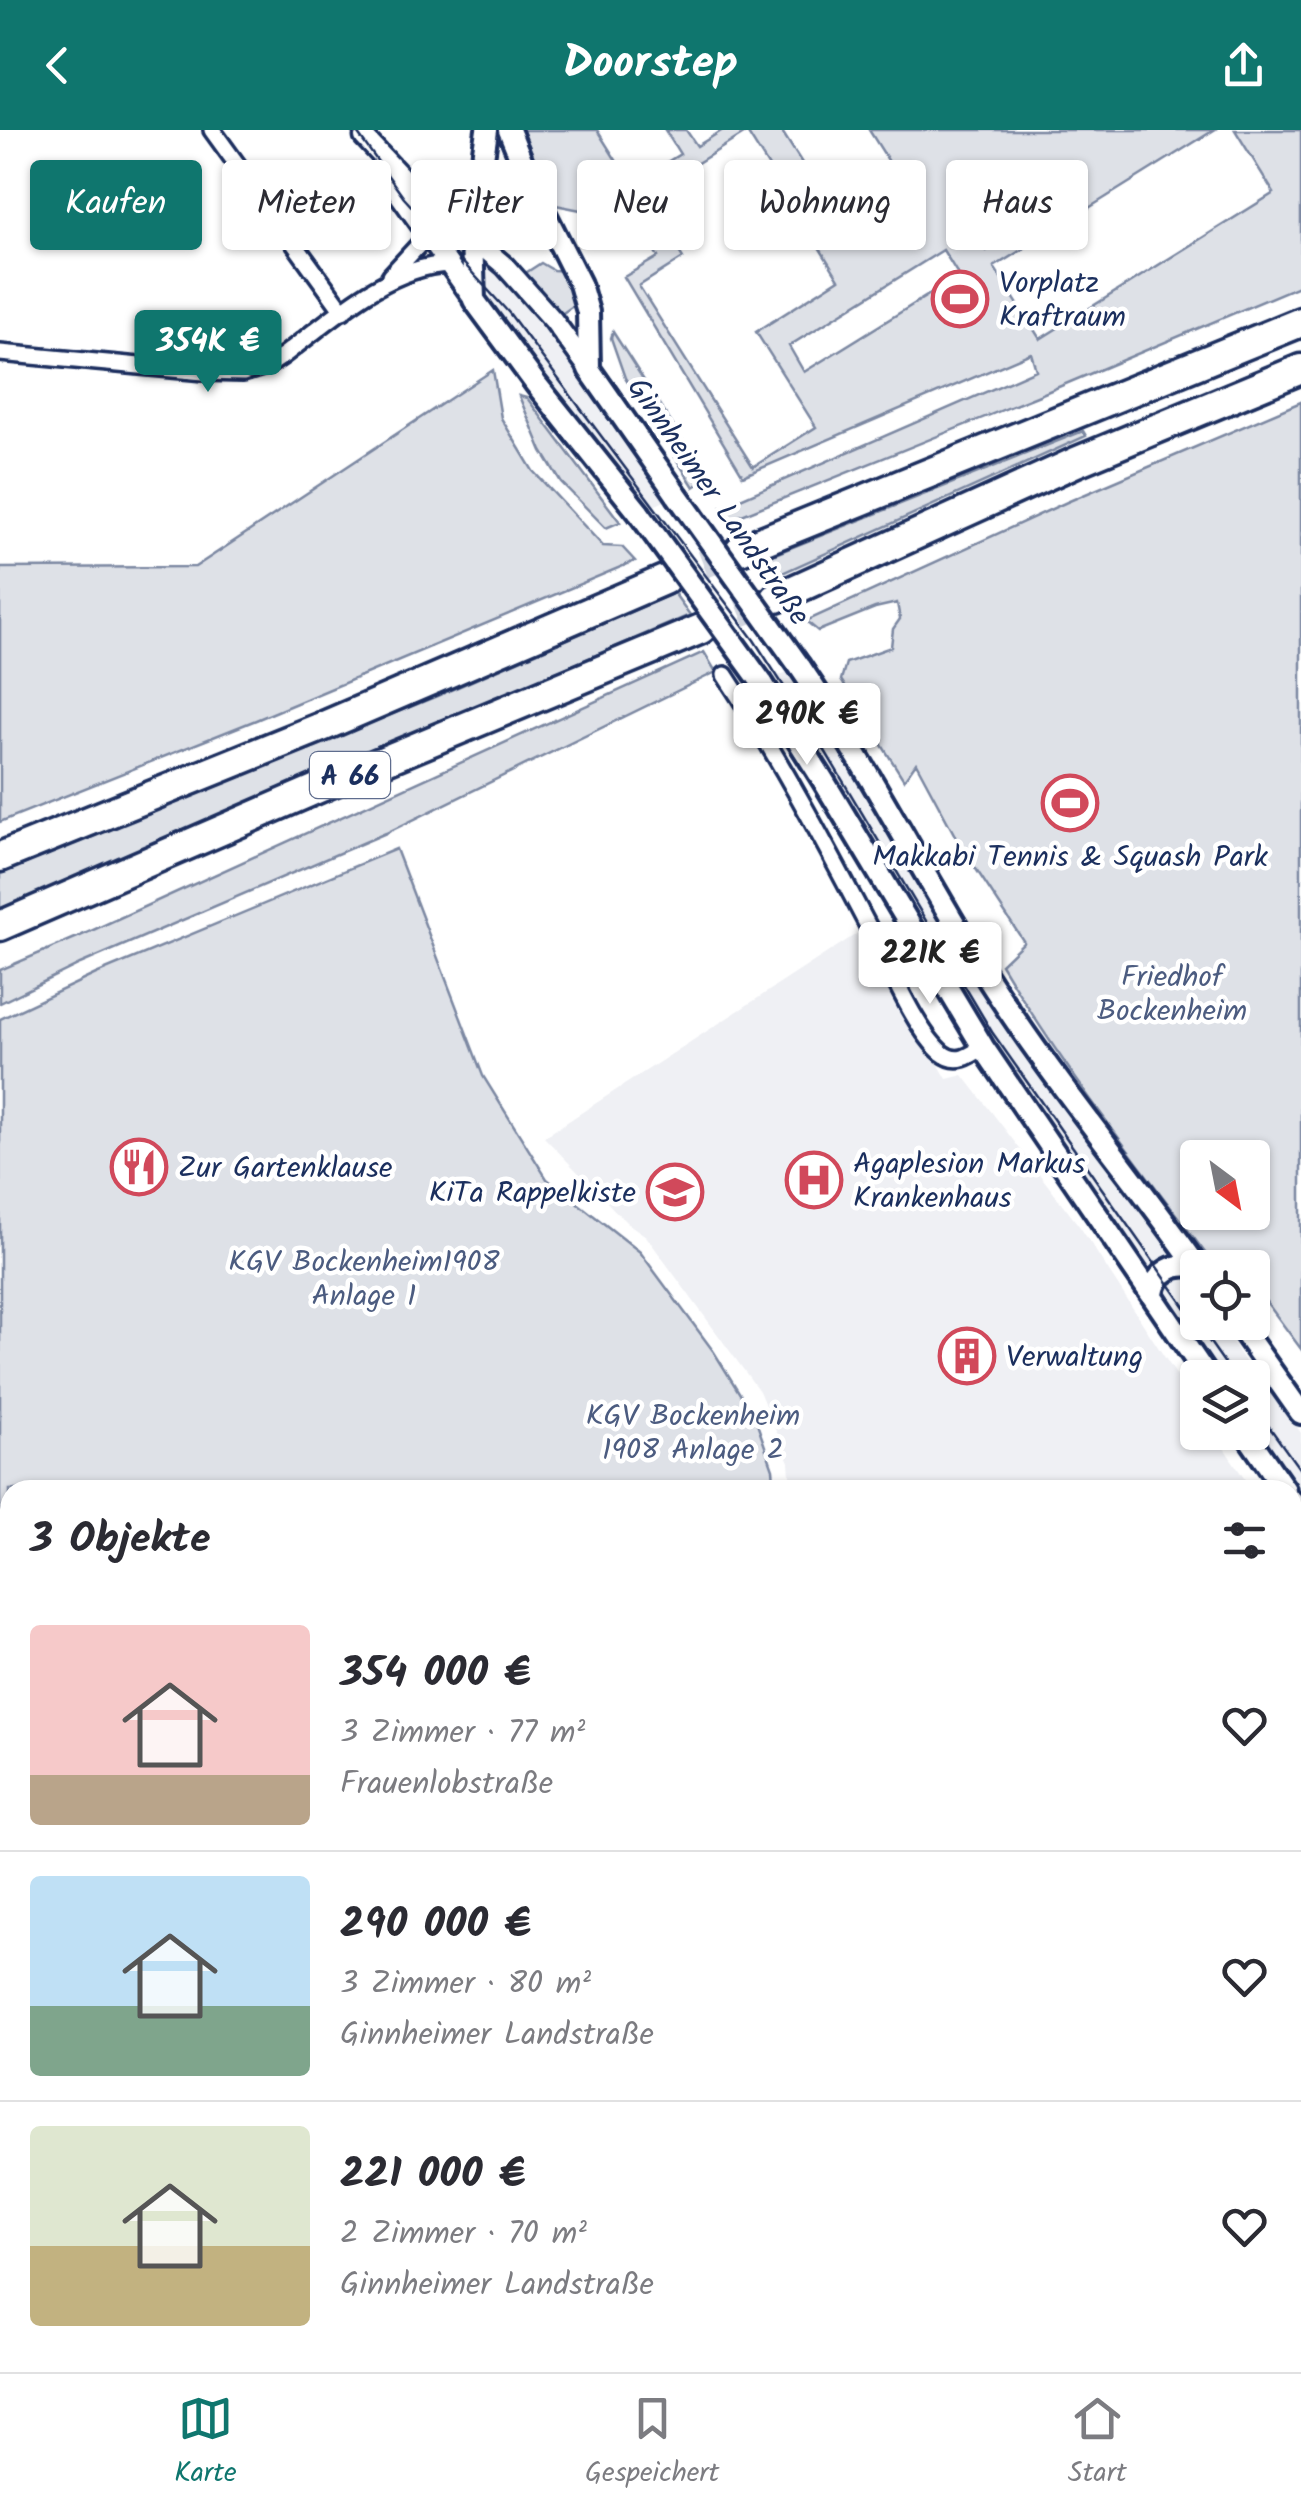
<!DOCTYPE html>
<html lang="de">
<head>
<meta charset="utf-8">
<style>
  :root { --surface:#fff; --page:#f7f7f7; --text:#2b2b33; --muted:#7c7c81; --line:#e1e1e2; --accent:#0f766e }
  body { margin:0; font-family:Kalam,sans-serif; background:var(--page); color:var(--text); height:100vh; display:flex; flex-direction:column; font-size:38px; white-space:nowrap }
  * { box-sizing:border-box; margin:0 }
  p { font-size:32px; color:var(--muted) }
  .icon { flex:none; width:55px; height:55px; fill:none; stroke:currentColor; stroke-width:2; stroke-linecap:round; stroke-linejoin:round }
  .map { position:relative; flex:1; overflow:hidden }
  .details { position:absolute; left:0px; top:1350px; width:1302px; height:892px; display:flex; flex-direction:column; background:var(--surface); border-radius:30px 30px 0 0; box-shadow:0 2px 8px #0004 }
  .details>* { flex:none }
  .top-card { position:absolute; left:30px; top:30px; width:1242px; height:90px; display:flex; gap:20px }
  .needle { width:65px; rotate:148deg }
  .controls { position:absolute; left:1180px; top:1010px; display:grid; gap:20px }
  .controls a { display:grid; place-items:center; width:90px; height:90px; border-radius:10px; background:var(--surface); box-shadow:0 2px 8px #0004; font-size:50px }
  .price { position:absolute; translate:-50% -85px; padding:0 22px; border-radius:10px; background:#fff; color:#222; font-size:32px; line-height:65px; filter:drop-shadow(0 2px 5px #0008) }
  .price::after { content:''; position:absolute; left:50%; top:60px; width:30px; height:22px; margin-left:-15px; background:inherit; clip-path:polygon(0 0,100% 0,50% 100%) }
  .price.active { background:var(--accent); color:#fff }
  ul { padding:0; list-style:none }
  li { display:flex; align-items:center; gap:30px; height:250px; padding:0 30px }
  li+li { border-top:2px solid var(--line) }
  li span { display:grid; place-items:center; flex:none; width:280px; height:200px; border-radius:10px; color:#555 }
  li>.icon { margin-inline-start:auto }
  span .icon { width:120px; height:120px; fill:#fffc; stroke-width:1 }
  li b { font-size:42px }
  h2 { display:flex; justify-content:space-between; align-items:center; height:120px; padding:0 30px; font-size:42px }
  .chip { padding:0 35px; border-radius:10px; background:var(--surface); box-shadow:0 2px 8px #0004; font-size:35px; line-height:90px }
  .chip.active { background:var(--accent); color:#fff }
  header { display:flex; justify-content:space-between; align-items:center; height:130px; padding:0 30px; background:var(--accent); color:#fff; font-size:45px; font-weight:700 }
  .tab-bar { display:flex; justify-content:space-around; align-items:center; height:140px; border-top:2px solid var(--line); background:var(--surface); font-size:28px; color:var(--muted) }
  .tab-bar a { display:grid; justify-items:center; gap:5px }
  .tab-bar .active { color:var(--accent) }
  .map>svg:first-child { display:block }
  .built { fill:#eff0f4 }
  .green { fill:#dee1e7; stroke:#7c88a2; stroke-width:2.5; fill-rule:evenodd }
  .lines { fill:none; stroke-linecap:round; stroke-linejoin:round }
  .motorway-tunnel { stroke:#d1d5df; stroke-width:28; stroke-dasharray:28 14; stroke-linecap:butt }
  .minor-casing { stroke:#1b2f5e; stroke-width:22 }
  .tertiary-casing { stroke:#1b2f5e; stroke-width:25 }
  .secondary-casing { stroke:#1b2f5e; stroke-width:28 }
  .motorway-casing { stroke:#1b2f5e; stroke-width:35 }
  .minor { stroke:#fff; stroke-width:15 }
  .tertiary { stroke:#fff; stroke-width:18 }
  .secondary { stroke:#fff; stroke-width:20 }
  .motorway { stroke:#fff; stroke-width:28 }
  .tram { stroke:#1b2f5e; stroke-width:2.5 }
  .secondary-bridge-casing { stroke:#1b2f5e; stroke-width:28; stroke-linecap:butt }
  .secondary-bridge { stroke:#fff; stroke-width:20 }
  .labels { text-anchor:middle; stroke-width:9; stroke-linejoin:round; paint-order:stroke }
  .shield { fill:#fff; stroke:#5f6d8e; stroke-width:2.5 }
  .shield-label { font-size:28px; font-weight:bold; fill:#1b2f5e }
  .poi-label { font-size:30px; fill:#1b2f5e; stroke:#fff; text-anchor:start }
  .street-label { font-size:30px; fill:#1b2f5e; stroke:#fff }
  .park-label { font-size:30px; fill:#4c5c80; stroke:#fff }
</style>
</head>
<body>
<header><svg class="icon" aria-label="back" viewBox="0 0 24 24"><path d="M15 5l-7 7 7 7"/></svg>Doorstep<svg class="icon" aria-label="share" viewBox="0 0 24 24"><path d="M12 15V3M7 8l5-5 5 5M5 13v7h14v-7"/></svg></header>
<div class="map">
<svg width="1301" height="2242" viewBox="0 0 1301 2242">
  <rect width="100%" height="100%" fill="#fff"/>
  <filter id="ink" filterUnits="userSpaceOnUse"><feTurbulence type="fractalNoise" baseFrequency=".01" numOctaves="2"/><feDisplacementMap in="SourceGraphic" scale="20" xChannelSelector="R" yChannelSelector="G"/><feConvolveMatrix kernelMatrix="1 2 1 2 8 2 1 2 1" color-interpolation-filters="sRGB"/></filter>
  <g filter="url(#ink)">
    <path class="built" d="M485,131L549,200L667,370L647,379L488,173L490,170Z
      M792,540L1004,893L1182,1129L1173,1127L1165,1129L1154,1137L1147,1145L980,899L771,549Z
      M861,801L947,949L963,945L1080,1097L1197,1277L1198,1302L1214,1303L1252,1360H791L789,1332L759,1261L646,1106L626,1092L544,1007Z
      M1174,1145H1184L1197,1162L1198,1192L1219,1193L1247,1234L1276,1265L1301,1303V1361L1253,1288L1252,1248L1216,1247L1160,1163Z"/>
    <path class="green" d="M517,0H597L631,54L680,24L665,0H686L697,16L723,0H781L845,101L908,62L869,0H1214L994,137L1040,209L1274,63L1235,0H1301V155L1037,266L727,391L722,377L1036,240L1031,223L743,346L624,147L658,127L638,90L628,81L615,87L556,75L541,54ZM747,2L839,149L756,202L816,297L753,337L639,156L683,128L645,66ZM981,37L1020,99L986,121L971,99L987,89L962,49ZM943,120L959,146L804,242L789,216Z
      M506,50L521,60L558,122C534,112 509,98 490,81L492,56L499,51Z
      M541,133L553,140L567,141L577,173L560,185L524,144Z
      M613,202L702,341L705,350L694,357L625,248L611,208Z
      M493,240L501,288L533,341L603,416L622,417L635,431L256,590L0,692V438L195,437Z
      M519,266L527,268L620,392L606,398L561,352L542,321Z
      M1301,272V1219L1253,1154L1252,1138L1240,1137L1231,1126L1215,1136C1141,1037 1064,940 1001,834L1024,812L959,713L916,633L904,650L841,550L846,533L891,517L893,499L900,489L897,473L875,478L818,501L806,491L1067,372ZM1198,1028H1252V1082H1198Z
      M1083,301L1086,306L767,450L755,432Z
      M674,463L690,485L0,779V744L437,566Z
      M704,522L716,542L386,703L80,834L0,873V840L80,806Z
      M396,719L483,946L547,1049L640,1122L714,1222L755,1288L773,1339L775,1360H10V1948L0,1953V889L96,844Z
      M591,2232H693V2233L679,2242H576Z"/>
    <g class="lines">
      <path class="motorway-tunnel" d="M664,450L740,420
        M701,499L776,468"/>
      <g class="minor-casing">
        <path id="minor" d="M212,0L343,181
          M390,146L428,105
          M0,223L204,242L243,243L269,235L284,225C332,189 386,137 449,134
          M725,545C778,625 824,712 869,798C887,831 915,900 942,923C957,935 970,926 983,917
          M1292,2098L1301,2095
          M229,2232L236,2242
          M499,2232L505,2242
          M730,2232L736,2242
          M970,2232L974,2242
          M1173,2232L1176,2242"/>
      </g>
      <g class="tertiary-casing">
        <path id="tertiary" d="M364,7L408,54L505,136L553,190L589,239
          M384,39L401,67L474,170
          M440,95L466,71L478,55"/>
      </g>
      <g class="secondary-casing">
        <path id="secondary" d="M487,0L472,106L474,170L536,254L639,383
          M509,0L535,64L580,154L588,182L589,239L677,365
          M478,55L491,43L504,41L519,49L530,60
          M800,537C866,633 919,737 980,836C1045,941 1126,1036 1198,1138
          M762,553L823,650L983,917L1208,1248
          M1153,1164C1156,1141 1175,1132 1197,1137
          M1237,1192L1301,1283
          M1245,1302L1285,1360
          M1292,1371L1301,1394
          M1292,1449L1301,1433
          M1292,1465L1301,1461
          M0,1981L10,1975
          M0,1997L10,1992"/>
      </g>
      <g class="motorway-casing">
        <path id="motorway" d="M740,420L1301,192
          M776,468L1076,332L1301,239
          M0,727L324,596L664,450
          M0,796L328,654L701,499"/>
      </g>
      <use href="#minor" class="minor"/>
      <use href="#tertiary" class="tertiary"/>
      <use href="#secondary" class="secondary"/>
      <use href="#motorway" class="motorway"/>
      <path class="tram" d="M355,0L404,68L509,183L754,510L821,614L992,902L1235,1248
        M1252,1273L1301,1341"/>
      <g class="secondary-bridge-casing">
        <path id="secondary-bridge" d="M677,365L800,537
          M639,383L762,553"/>
      </g>
      <use href="#secondary-bridge" class="secondary-bridge"/>
    </g>
  </g>
  <defs>
    <g id="stadium-ring" transform="scale(2.875)"><circle r="9.5" fill="#fff" stroke="#d1495b" stroke-width="1.5"/><path d="M0-5a6.5 5 0 1 0 0 10a6.5 5 0 1 0 0-10ZM-3.5-1.8h7v3.6h-7Z" fill="#d1495b"/></g>
    <g id="restaurant-ring" transform="scale(2.875)"><circle r="9.5" fill="#fff" stroke="#d1495b" stroke-width="1.5"/><path d="M-5-6h1v4h1v-4h1v4h1v-4h1v5L-1.5 .5V6h-2V.5L-5-1ZM5-6V6H3V1.5H1.5Q1.5-4 5-6Z" fill="#d1495b"/></g>
    <g id="hospital-ring" transform="scale(2.875)"><circle r="9.5" fill="#fff" stroke="#d1495b" stroke-width="1.5"/><path d="M-5-5h3v3.5h4V-5h3V5h-3V1.5h-4V5h-3Z" fill="#d1495b"/></g>
    <g id="school-ring" transform="scale(2.875)"><circle r="9.5" fill="#fff" stroke="#d1495b" stroke-width="1.5"/><path d="M0-5L7-2L0 1L-7-2ZM-4 1L0 2.5L4 1V4Q0 6-4 4Z" fill="#d1495b"/></g>
    <g id="building-ring" transform="scale(2.875)"><circle r="9.5" fill="#fff" stroke="#d1495b" stroke-width="1.5"/><path d="M-4-6H4V6H1V3H-1V6H-4ZM-2.5-4.3h1.7v1.8h-1.7ZM.8-4.3h1.7v1.8H.8ZM-2.5-1h1.7V.8h-1.7ZM.8-1h1.7V.8H.8Z" fill="#d1495b"/></g>
  </defs>
  <g fill-rule="evenodd">
    <use href="#stadium-ring" x="960" y="169"/>
    <use href="#stadium-ring" x="1070" y="673"/>
    <use href="#restaurant-ring" x="139" y="1037"/>
    <use href="#hospital-ring" x="814" y="1050"/>
    <use href="#school-ring" x="675" y="1062"/>
    <use href="#building-ring" x="967" y="1226"/>
  </g>
  <g class="labels">
    <rect class="shield" x="310" y="622" width="80" height="46" rx="8"/>
    <g class="shield-label">
      <text x="350" y="655">A 66</text>
    </g>
    <g class="poi-label">
      <text x="999" y="162">Vorplatz<tspan x="999" dy="34">Kraftraum</tspan></text>
      <text x="1070" y="736" text-anchor="middle">Makkabi Tennis &amp; Squash Park</text>
      <text x="853" y="1043">Agaplesion Markus<tspan x="853" dy="34">Krankenhaus</tspan></text>
      <text x="178" y="1047">Zur Gartenklause</text>
      <text x="636" y="1072" text-anchor="end">KiTa Rappelkiste</text>
      <text x="1006" y="1236">Verwaltung</text>
    </g>
    <g class="street-label">
      <text transform="translate(719 371) rotate(55)" y="10">Ginnheimer Landstraße</text>
    </g>
    <g class="park-label">
      <text x="1172" y="856">Friedhof<tspan x="1172" dy="34">Bockenheim</tspan></text>
      <text x="364" y="1141">KGV Bockenheim1908<tspan x="364" dy="34">Anlage 1</tspan></text>
      <text x="693" y="1295">KGV Bockenheim<tspan x="693" dy="34">1908 Anlage 2</tspan></text>
    </g>
  </g>
</svg>
<div class="controls">
<a><svg class="needle" viewBox="-14 -14 28 28"><path d="M0-13l5 13h-10z" fill="#e53935"/><path d="M0 13l5-13h-10z" fill="#7c7c81"/></svg></a>
<a><svg class="icon" aria-label="locate" viewBox="0 0 24 24"><circle cx="12" cy="12" r="6"/><path d="M12 2v4M12 18v4M2 12h4M18 12h4"/></svg></a>
<a><svg class="icon" aria-label="layers" viewBox="0 0 24 24"><path d="M12 4l9 5-9 5-9-5zM3 14l9 5 9-5"/></svg></a>
</div>
<b class="price active" style="left:208px;top:265px">354K €</b>
<b class="price" style="left:807px;top:638px">290K €</b>
<b class="price" style="left:930px;top:877px">221K €</b>
<div class="top-card">
<a class="chip active">Kaufen</a>
<a class="chip">Mieten</a>
<a class="chip">Filter</a>
<a class="chip">Neu</a>
<a class="chip">Wohnung</a>
<a class="chip">Haus</a>
</div>
<section class="details">
<h2>3 Objekte<svg class="icon" aria-label="filters" viewBox="0 0 24 24"><path d="M4 7h16M4 17h16"/><circle cx="9" cy="7" r="2"/><circle cx="15" cy="17" r="2"/></svg></h2>
<ul>
<li><span style="background:linear-gradient(#f6c9c9 75%,#b9a48a 0)"><svg class="icon" aria-label="home" viewBox="0 0 24 24"><path d="M3 11l9-7 9 7M6 9v11h12V9"/></svg></span><div><b>354 000 €</b><p>3 Zimmer · 77 m²</p><p>Frauenlobstraße</p></div><svg class="icon" aria-label="heart" viewBox="0 0 24 24"><path d="M12 20l-8-8c-3-5 5-10 8-4 3-6 11-1 8 4z"/></svg></li>
<li><span style="background:linear-gradient(#bfe0f5 65%,#7fa58c 0)"><svg class="icon" aria-label="home" viewBox="0 0 24 24"><path d="M3 11l9-7 9 7M6 9v11h12V9"/></svg></span><div><b>290 000 €</b><p>3 Zimmer · 80 m²</p><p>Ginnheimer Landstraße</p></div><svg class="icon" aria-label="heart" viewBox="0 0 24 24"><path d="M12 20l-8-8c-3-5 5-10 8-4 3-6 11-1 8 4z"/></svg></li>
<li><span style="background:linear-gradient(#dfe7d0 60%,#c2b280 0)"><svg class="icon" aria-label="home" viewBox="0 0 24 24"><path d="M3 11l9-7 9 7M6 9v11h12V9"/></svg></span><div><b>221 000 €</b><p>2 Zimmer · 70 m²</p><p>Ginnheimer Landstraße</p></div><svg class="icon" aria-label="heart" viewBox="0 0 24 24"><path d="M12 20l-8-8c-3-5 5-10 8-4 3-6 11-1 8 4z"/></svg></li>
</ul>
</section>
</div>
<nav class="tab-bar">
<a class="active"><svg class="icon" aria-label="map" viewBox="0 0 24 24"><path d="M3 6l6-2 6 2 6-2v14l-6 2-6-2-6 2zM9 4v14M15 6v14"/></svg>Karte</a>
<a><svg class="icon" aria-label="saved" viewBox="0 0 24 24"><path d="M7 4h10v16l-5-4-5 4z"/></svg>Gespeichert</a>
<a><svg class="icon" aria-label="home" viewBox="0 0 24 24"><path d="M3 11l9-7 9 7M6 9v11h12V9"/></svg>Start</a>
</nav>
</body>
</html>
